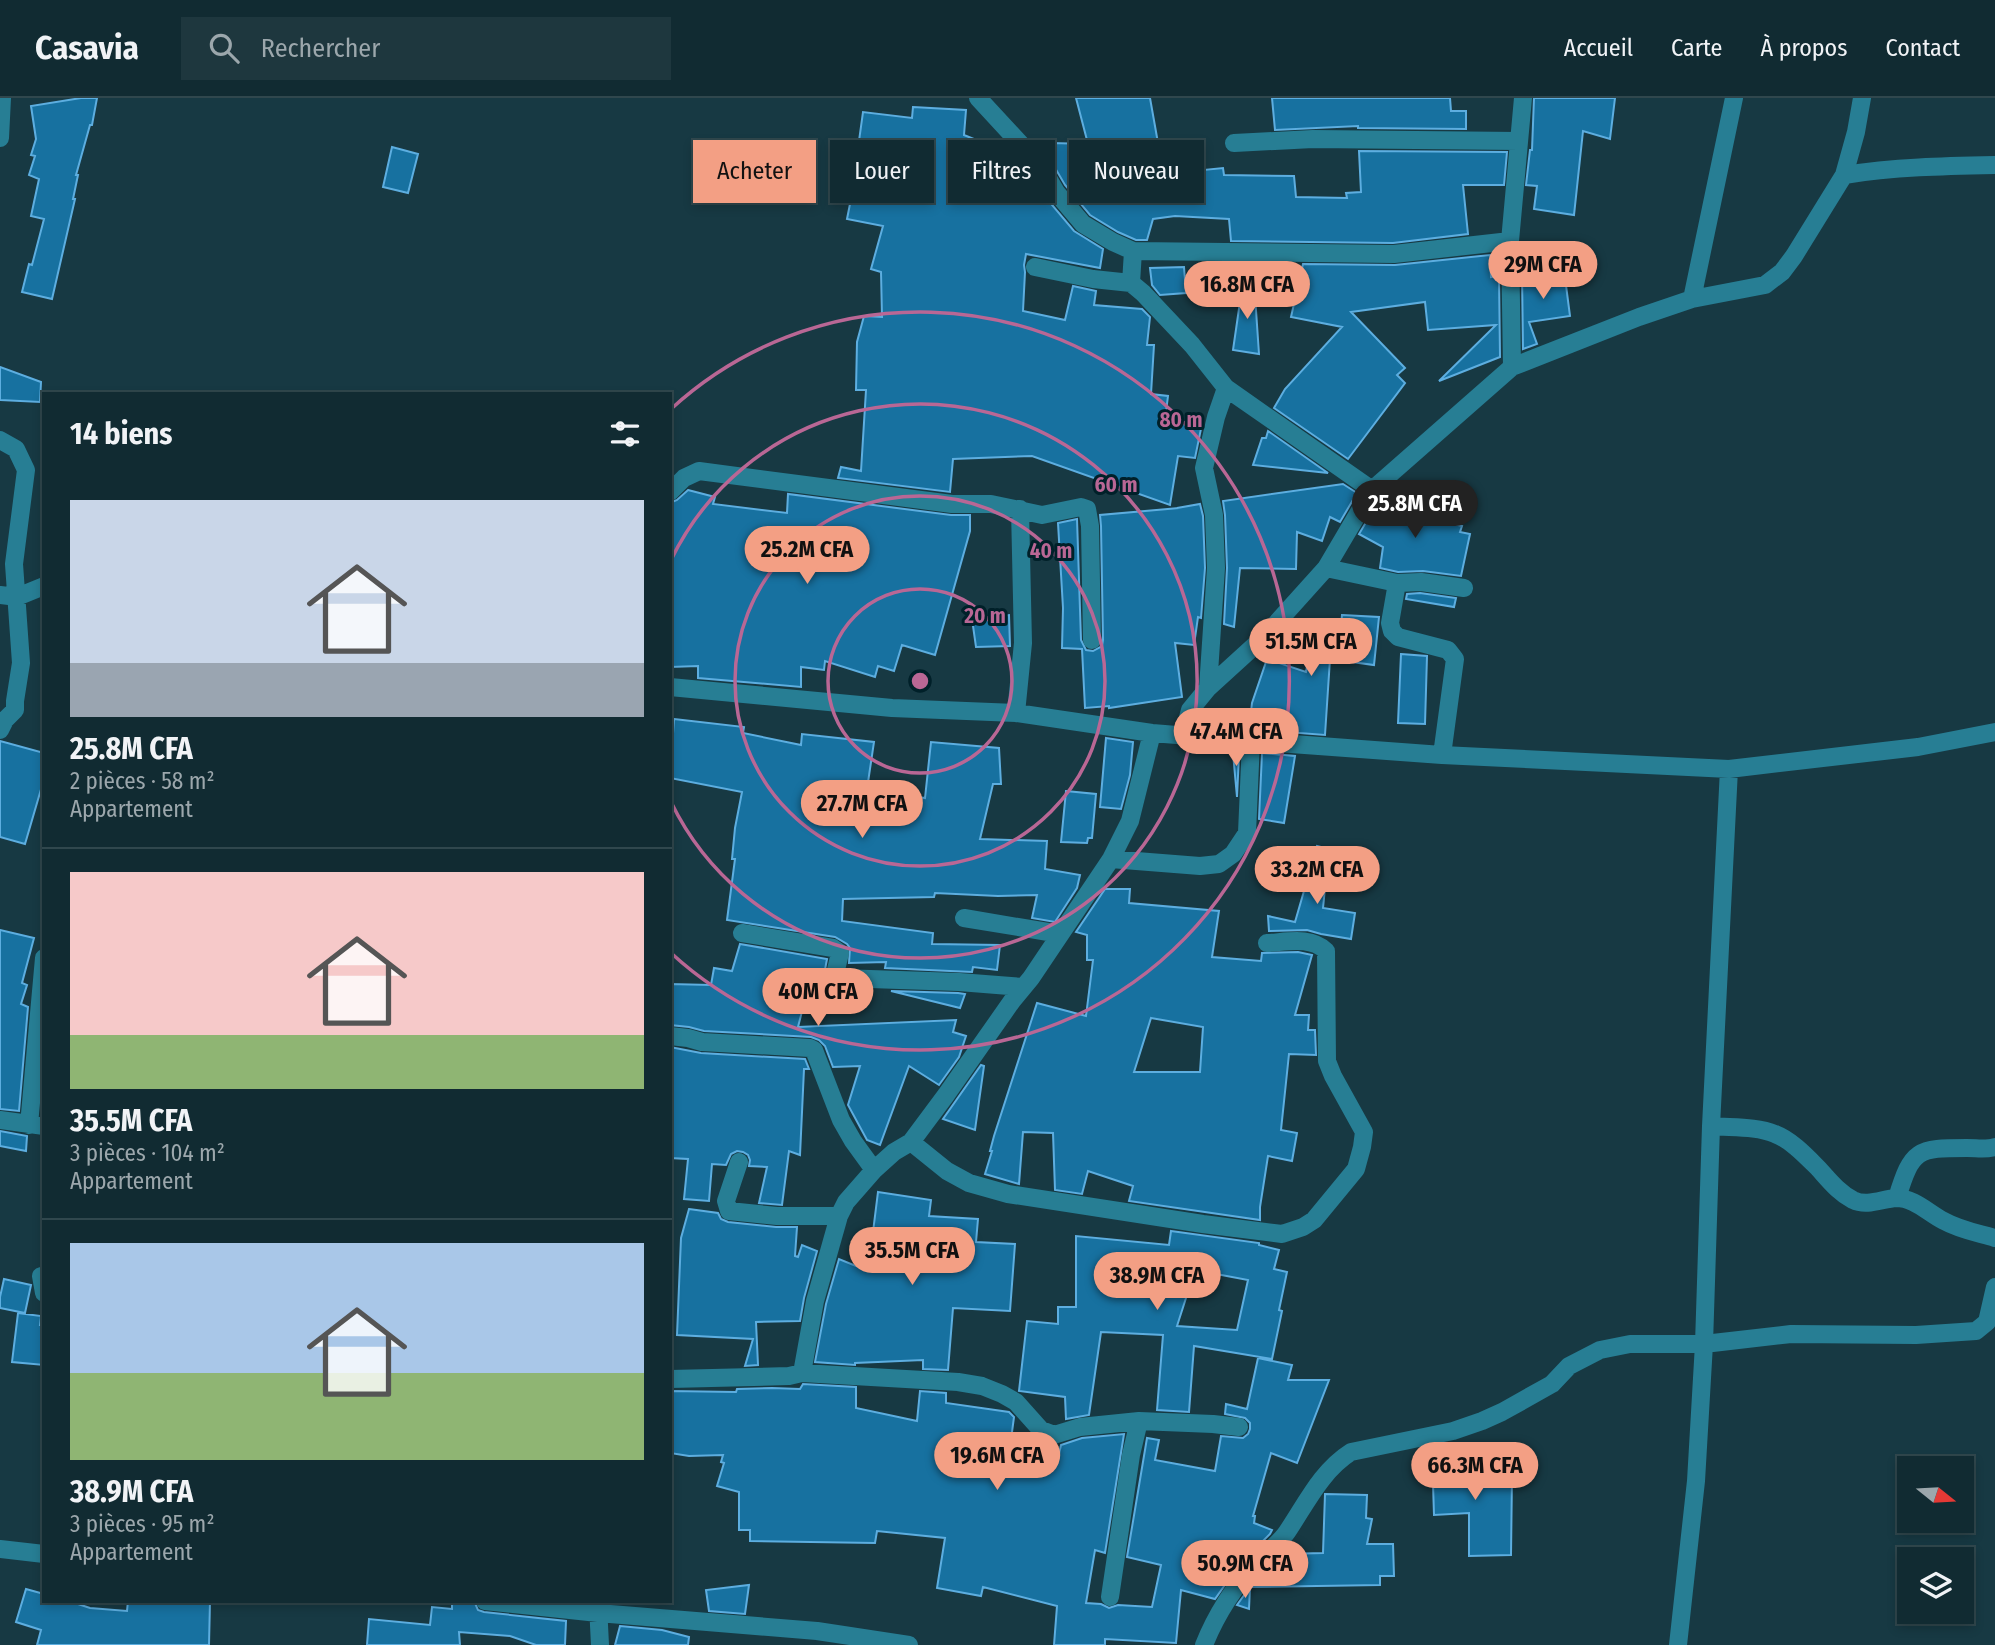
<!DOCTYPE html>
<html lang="fr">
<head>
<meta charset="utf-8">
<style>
  :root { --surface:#112b32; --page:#1e373e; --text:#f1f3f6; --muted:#9ca7ac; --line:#30474d; --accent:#f39f84 }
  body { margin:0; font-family:"Fira Sans Condensed",sans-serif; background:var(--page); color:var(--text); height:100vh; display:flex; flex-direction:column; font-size:26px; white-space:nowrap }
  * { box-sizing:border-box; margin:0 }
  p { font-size:23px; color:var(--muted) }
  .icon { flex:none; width:38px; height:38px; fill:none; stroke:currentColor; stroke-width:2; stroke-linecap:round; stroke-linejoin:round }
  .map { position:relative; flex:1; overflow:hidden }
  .drawer { position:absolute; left:42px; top:294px; width:630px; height:1211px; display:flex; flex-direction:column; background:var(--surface); border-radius:0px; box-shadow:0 4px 10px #0003,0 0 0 2px var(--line) }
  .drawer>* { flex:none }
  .banner { position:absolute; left:693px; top:42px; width:665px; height:63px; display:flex; gap:14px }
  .needle { width:46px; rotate:108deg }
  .buttons { position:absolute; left:1897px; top:1358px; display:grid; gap:14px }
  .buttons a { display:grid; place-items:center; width:77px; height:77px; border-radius:0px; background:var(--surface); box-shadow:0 4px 10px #0003,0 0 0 2px var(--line); font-size:35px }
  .price { position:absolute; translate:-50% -60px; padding:0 16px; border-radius:24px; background:var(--accent); color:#111; font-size:23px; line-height:46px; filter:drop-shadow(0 2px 4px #0008) }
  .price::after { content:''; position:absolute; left:50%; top:42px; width:21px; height:16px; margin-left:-10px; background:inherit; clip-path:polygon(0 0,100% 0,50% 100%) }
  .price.selected { background:#222; color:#fff }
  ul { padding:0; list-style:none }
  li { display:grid; align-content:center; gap:14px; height:371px; padding:0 28px }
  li+li { border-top:2px solid var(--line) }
  li span { display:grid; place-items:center; height:217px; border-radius:0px; color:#555 }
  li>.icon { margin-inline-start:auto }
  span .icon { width:126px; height:126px; fill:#fffc; stroke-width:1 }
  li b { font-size:30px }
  h2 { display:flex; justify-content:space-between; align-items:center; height:84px; padding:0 28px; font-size:30px }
  .pill { padding:0 24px; border-radius:0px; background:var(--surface); box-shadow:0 4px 10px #0003,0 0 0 2px var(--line); font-size:24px; line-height:63px }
  .pill.selected { background:var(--accent); color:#111 }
  header { display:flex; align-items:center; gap:42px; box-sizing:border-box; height:98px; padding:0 35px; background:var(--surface); border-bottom:2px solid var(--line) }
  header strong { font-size:33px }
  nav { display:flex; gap:38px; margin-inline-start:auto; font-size:24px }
  .search { width:490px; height:63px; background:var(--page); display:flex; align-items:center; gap:18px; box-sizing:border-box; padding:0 24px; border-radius:0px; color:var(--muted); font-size:26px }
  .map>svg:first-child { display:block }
  .building { fill:#1771a0; stroke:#5daee0; stroke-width:2; fill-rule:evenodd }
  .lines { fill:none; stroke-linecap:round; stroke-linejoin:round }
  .street { stroke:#277e94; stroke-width:18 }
  .ring { fill:none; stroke:#b96795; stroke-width:3.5 }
  .centre { fill:#b96795; stroke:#002029; stroke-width:3.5 }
  .ring-label { font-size:21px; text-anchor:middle; font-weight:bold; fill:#b96795; stroke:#002029; stroke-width:6; stroke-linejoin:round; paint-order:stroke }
</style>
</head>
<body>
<header>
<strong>Casavia</strong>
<div class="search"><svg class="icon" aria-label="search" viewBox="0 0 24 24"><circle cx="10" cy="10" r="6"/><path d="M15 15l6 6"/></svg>Rechercher</div>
<nav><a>Accueil</a><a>Carte</a><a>À propos</a><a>Contact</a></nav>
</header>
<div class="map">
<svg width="1995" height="1547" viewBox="0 0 1995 1547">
  <rect width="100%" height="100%" fill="#173943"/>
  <path class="building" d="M81,0H97L92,27H90L76,77H78L73,101H75L52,201L22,194L29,166L32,167L44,121L31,118L39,81L29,77L35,58L31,57L36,41L31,8Z
    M1076,0H1150L1158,45H1194V73L1223,70L1224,77L1294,78L1296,99L1347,100L1346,95L1361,94L1359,53L1507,54L1504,87H1463L1468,136L1393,145L1231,143L1229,121L1175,118L1153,121L1147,142H1136L1118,134L1090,117L1065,87L1051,63L1052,45L1088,46Z
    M1272,0H1450L1451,13H1466V31L1358,30V28L1275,32Z
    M1534,0H1615L1610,41L1583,33L1574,117L1534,111L1537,88L1526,87L1530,52H1532Z
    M913,9L966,12L964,37L1016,58L1032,75L1047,101L1074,133L1103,151L1100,170L1026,156L1024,167L1025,174L1023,213L1065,222L1073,188L1096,193L1094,207L1142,211L1150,219L1147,247H1154L1151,296L1168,298L1165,322L1202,326L1195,360L1178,358L1170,407L1032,358L953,361L950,394L838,380L841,369L861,373L866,292H856L857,244L864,218L882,219L881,174L871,171L883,128L847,121L861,51L858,50L863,14L912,20Z
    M392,49L418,56L408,95L383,89Z
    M1490,157L1491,179L1499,178L1500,259L1439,283L1496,227L1428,232L1425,204L1351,214L1405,270L1397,277L1405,285L1348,361L1274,310L1285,291L1342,229L1291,219L1303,166L1395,167Z
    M1184,169L1186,195L1160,197L1152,187L1150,170Z
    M1564,172L1570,218L1529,224L1537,246L1523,251L1522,176Z
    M1243,183H1254L1259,256L1233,252Z
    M0,269L41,284L40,304L0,302Z
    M1268,333L1328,375L1253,367L1262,340H1266Z
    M1343,386L1357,395L1340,424L1330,419L1322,443L1297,434L1296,471L1240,470L1234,529L1224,526L1227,470L1225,417L1223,403Z
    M688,392L715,399L713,406L787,415L788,396L951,417H970V433L935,557L902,547L894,573L878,568L875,579L825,563L824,572L801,569V589L698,580V568L670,569V405L677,402Z
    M1387,394L1400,398L1395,411L1462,428L1460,434L1470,436L1461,478L1423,473L1398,474L1380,470L1383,449L1359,436L1381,399Z
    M1200,406L1203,418L1205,470L1201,520L1198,519L1194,547L1175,545L1182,599L1109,610V608L1085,610L1082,551L1062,550L1063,510L1058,425L1077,421L1081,542L1086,552L1093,553L1102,548L1103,542L1101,428L1100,417L1179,410H1177Z
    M1420,495L1456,500L1454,509L1406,501L1407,496Z
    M1009,517L1010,548L976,549L972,521Z
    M1342,517L1379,519L1374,567L1330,561L1325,637L1249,631L1252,605L1267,561L1306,574L1316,521L1332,523L1331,536L1340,538Z
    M1401,556L1427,558L1425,626L1398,625Z
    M674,621L744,629L743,635L801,647L802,636L874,644L867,691L925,700L931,644L999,650L1001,686H993L980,741L1047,743L1045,771L1080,777L1077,790L1055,824L1032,820L1037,797L998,798L935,795L934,799L843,801L842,823L933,835L932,846L1000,847L997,872L973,869L972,874L885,870L886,864L849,865L850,850L847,846L835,839L727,822L735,761H732L735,730L742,694L670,680Z
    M1106,640L1133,644L1130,677L1121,711L1100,709Z
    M0,643L44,655V681L25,746L0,739Z
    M1233,655L1239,657L1237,699Z
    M1262,655L1295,658L1284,725L1259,721Z
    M1066,693L1096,696L1092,740H1088L1087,745L1061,744Z
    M1317,748L1329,751L1323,810L1355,815L1351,841L1321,836L1307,832L1269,833L1268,818L1295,824Z
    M1105,791H1130L1129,805L1219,813L1212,859L1261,863L1262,855L1298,854L1312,857L1295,917H1309L1308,932H1315L1316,957L1289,956L1281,1032L1297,1035L1292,1063L1268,1058L1260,1109V1122L1129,1103L1133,1088L1088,1073L1082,1096L1055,1092L1053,1035L1023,1034L1019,1086L985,1076L992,1053H990L994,1038L1037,905L1086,918L1093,862H1087V837L1076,834ZM1151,920L1203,929L1200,974H1134Z
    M0,832L34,840L22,885L27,887L21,906L28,909L19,1013L0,1011Z
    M740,846L827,861L824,877L812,874L798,929L956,922L953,934L966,938L959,959L939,987L909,968L880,1047L867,1042L848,1007L860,968L833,969L825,948L819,942L811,939L704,933L689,929L670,927V886L711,887L714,870L732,873Z
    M891,893L958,895L965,896L960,910Z
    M670,949L701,955L805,961L809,971H804L800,1057L789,1053L782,1107L759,1105L767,1069L749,1068L750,1062L748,1057L743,1054L737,1053L731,1056L726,1067L712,1066L709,1103L684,1101L688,1061L670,1060V1027H673Z
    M981,967L984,968L975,1032L943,1021Z
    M0,1033L27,1038L26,1053L0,1048Z
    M878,1094L931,1102L929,1118L978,1121L976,1144L1015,1146L1010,1213L953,1210L948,1272L923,1271V1262L855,1265V1267L815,1264L826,1206L839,1161L861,1170L862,1157L870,1158Z
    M689,1111L718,1115L721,1121L728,1124L776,1129H797L795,1158L798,1159L802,1147L817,1153L804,1200L800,1223L756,1224L758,1267L745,1268L753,1241L677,1237L681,1140Z
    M1171,1133L1259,1145V1147L1279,1152L1274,1171L1287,1174L1279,1212L1282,1213L1272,1261L1194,1248L1189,1314L1157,1312L1163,1237L1101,1234L1089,1317L1066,1321L1065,1299L1019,1293L1027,1223L1058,1226V1209H1076V1138L1169,1147ZM1195,1172L1248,1182L1237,1232L1177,1228Z
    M4,1181L31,1187L25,1215L0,1210V1199Z
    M18,1215L41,1218L40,1227H44V1267L12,1264Z
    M1258,1260L1292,1267L1288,1282H1329L1297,1365L1271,1355L1253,1418H1255L1254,1425L1272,1432L1270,1436L1239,1467L1215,1501L1181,1492L1176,1545L1105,1541V1547H1054L1057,1508L983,1489L981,1498L937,1490L945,1440L877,1433L875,1445L750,1443V1432H739V1394L717,1388L724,1365L721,1364L723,1357L689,1358L670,1355V1293L736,1294L737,1291L772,1290L800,1291L803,1286L856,1289V1310L917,1323L920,1293L946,1295V1305L1009,1314L1014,1319L1010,1349L1057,1365L1061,1347L1082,1340L1124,1336L1105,1455L1095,1452L1086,1505L1101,1506L1109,1510L1118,1507L1152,1509L1161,1467L1127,1459L1147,1340L1159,1342L1155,1362L1215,1373L1221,1338L1243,1340L1248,1336L1250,1331V1325L1245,1320L1225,1316L1226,1306L1247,1311Z
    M1472,1353L1473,1376L1512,1377L1511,1457L1469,1458V1415L1434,1417L1432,1355Z
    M1325,1396L1367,1397L1366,1420L1372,1421L1367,1446H1393L1394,1478H1380V1487L1251,1489L1264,1473L1283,1456L1323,1455Z
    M749,1487L745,1516L709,1513L706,1492Z
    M1250,1489L1249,1511L1237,1507L1242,1500Z
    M26,1491L44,1496V1503H69L90,1510L127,1513L128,1503H210L209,1547H37L41,1532L16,1524Z
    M452,1503H474L478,1512L484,1514L566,1523L565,1547H536L510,1538L459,1534L460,1547H367L369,1521L430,1527L432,1509L452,1511Z
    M620,1528L662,1532L689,1539L688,1547H615Z"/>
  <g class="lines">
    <path class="street" d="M978,0L1041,68L1056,94L1083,126L1113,144L1133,153L1131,185L1143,195L1192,247L1226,290L1372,392
      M0,40L2,0
      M1234,45L1313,41L1519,43
      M1844,77C1894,69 1944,68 1995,67
      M1133,153L1394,156L1510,143
      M1035,169L1093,181L1131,185
      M1692,201L1734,0
      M1512,269L1639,219L1692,201L1765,187L1782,174L1794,158L1844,77L1856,34L1862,0
      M0,342L16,351L26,372L14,466L21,565L15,603V612L5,622L0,632
      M670,394L684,380L699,373L952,406H991L1042,417L1081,409L1087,411L1090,428L1092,542
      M1326,470L1397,485L1421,484L1464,490
      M1397,485L1390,525L1392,533L1398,539L1448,552L1455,561L1442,657
      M0,497L17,499L44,488
      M670,589L892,610L1016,615L1152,635L1251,643L1442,657L1729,671L1918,649L1995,634
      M1208,590L1216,470L1214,417L1204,370L1216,319L1226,290
      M1016,615L1023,545L1020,411
      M1183,638L1190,612L1208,590L1264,539L1326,470L1372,392L1512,269L1510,143L1523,0
      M1111,761L1200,768L1219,766L1233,756L1247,735L1251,643
      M964,820L1060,836
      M742,835L833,850L840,855L835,876L840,880L959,884L1023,889
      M670,938L688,940L702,944L810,950L814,952L841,1022L853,1043L874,1072
      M0,1022L44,1028
      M29,1027L44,860
      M1711,1028C1731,1030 1756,1028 1775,1036C1791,1042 1806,1058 1818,1070C1829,1082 1838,1094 1853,1102C1867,1109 1882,1101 1896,1100C1915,1100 1928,1115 1944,1123C1960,1132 1978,1135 1995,1140
      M911,1044L947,1073L969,1085L1008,1096L1203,1126L1282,1136L1303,1129L1314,1122L1356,1071L1362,1049L1364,1034L1333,978L1327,963L1326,853C1311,838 1287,844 1267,845
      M739,1064L726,1103L729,1113L777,1118H839
      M1897,1100C1912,1051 1917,1050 1967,1050C1977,1050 1986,1052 1995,1049
      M41,1178L44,1195
      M802,1275L815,1203L839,1118L846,1104L874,1072L894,1054L911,1044L946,997L1012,903L1031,880L1111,761L1130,723L1152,635
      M670,1281L789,1278L802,1275L958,1284L982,1288L1002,1296L1016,1304L1041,1332L1054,1337L1080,1329L1139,1323L1213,1326L1239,1329
      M0,1451L44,1456
      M1110,1499L1131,1357L1139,1323
      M485,1503L598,1515L817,1533L909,1547
      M598,1507L600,1547
      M1204,1547C1216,1517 1234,1489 1256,1465C1266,1454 1279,1446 1287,1434C1306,1406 1321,1373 1351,1354L1453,1333L1482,1323L1502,1314L1552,1286L1569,1268L1600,1252L1630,1246H1704L1791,1236L1916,1237L1976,1233L1987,1224L1995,1189
      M1678,1547L1696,1383L1704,1246L1711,1028L1729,671"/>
  </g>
  <g class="ring">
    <circle cx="920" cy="583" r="92"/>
    <circle cx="920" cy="583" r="185"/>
    <path d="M671 462A277 277 0 1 1 671 704"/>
    <path d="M671 311A369 369 0 1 1 671 855"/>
  </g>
  <circle cx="920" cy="583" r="10" class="centre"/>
  <g class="ring-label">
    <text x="1181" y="329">80 m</text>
    <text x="1116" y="394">60 m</text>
    <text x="1051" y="460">40 m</text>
    <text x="985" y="525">20 m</text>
  </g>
</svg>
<div class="buttons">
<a><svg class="needle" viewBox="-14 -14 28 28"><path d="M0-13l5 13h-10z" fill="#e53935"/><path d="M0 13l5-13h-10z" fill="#9ca7ac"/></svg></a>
<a><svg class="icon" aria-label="layers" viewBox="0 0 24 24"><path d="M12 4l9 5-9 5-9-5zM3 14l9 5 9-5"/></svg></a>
</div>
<b class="price" style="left:1543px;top:203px">29M CFA</b>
<b class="price" style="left:1247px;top:223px">16.8M CFA</b>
<b class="price selected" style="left:1415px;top:442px">25.8M CFA</b>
<b class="price" style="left:807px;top:488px">25.2M CFA</b>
<b class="price" style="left:1311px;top:580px">51.5M CFA</b>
<b class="price" style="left:1236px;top:670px">47.4M CFA</b>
<b class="price" style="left:862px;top:742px">27.7M CFA</b>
<b class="price" style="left:1317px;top:808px">33.2M CFA</b>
<b class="price" style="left:818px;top:930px">40M CFA</b>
<b class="price" style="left:912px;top:1189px">35.5M CFA</b>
<b class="price" style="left:1157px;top:1214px">38.9M CFA</b>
<b class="price" style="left:997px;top:1394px">19.6M CFA</b>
<b class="price" style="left:1475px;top:1404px">66.3M CFA</b>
<b class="price" style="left:1245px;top:1502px">50.9M CFA</b>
<div class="banner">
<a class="pill selected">Acheter</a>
<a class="pill">Louer</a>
<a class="pill">Filtres</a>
<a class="pill">Nouveau</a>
</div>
<section class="drawer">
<h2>14 biens<svg class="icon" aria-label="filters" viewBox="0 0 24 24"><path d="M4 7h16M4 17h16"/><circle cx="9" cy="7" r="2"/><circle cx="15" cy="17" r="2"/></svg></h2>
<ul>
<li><span style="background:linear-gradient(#c9d6e8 75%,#9aa5b1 0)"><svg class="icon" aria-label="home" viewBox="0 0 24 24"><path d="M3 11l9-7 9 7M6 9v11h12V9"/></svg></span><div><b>25.8M CFA</b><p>2 pièces · 58 m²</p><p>Appartement</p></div></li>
<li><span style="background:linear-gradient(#f6c9c9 75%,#8fb573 0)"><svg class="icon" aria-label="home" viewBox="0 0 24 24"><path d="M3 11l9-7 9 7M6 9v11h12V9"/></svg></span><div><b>35.5M CFA</b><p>3 pièces · 104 m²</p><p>Appartement</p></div></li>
<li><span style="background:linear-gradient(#a9c7e8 60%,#8fb573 0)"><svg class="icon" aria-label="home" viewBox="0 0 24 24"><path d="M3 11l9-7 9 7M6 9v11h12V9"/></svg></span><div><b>38.9M CFA</b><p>3 pièces · 95 m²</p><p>Appartement</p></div></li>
</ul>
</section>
</div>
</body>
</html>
